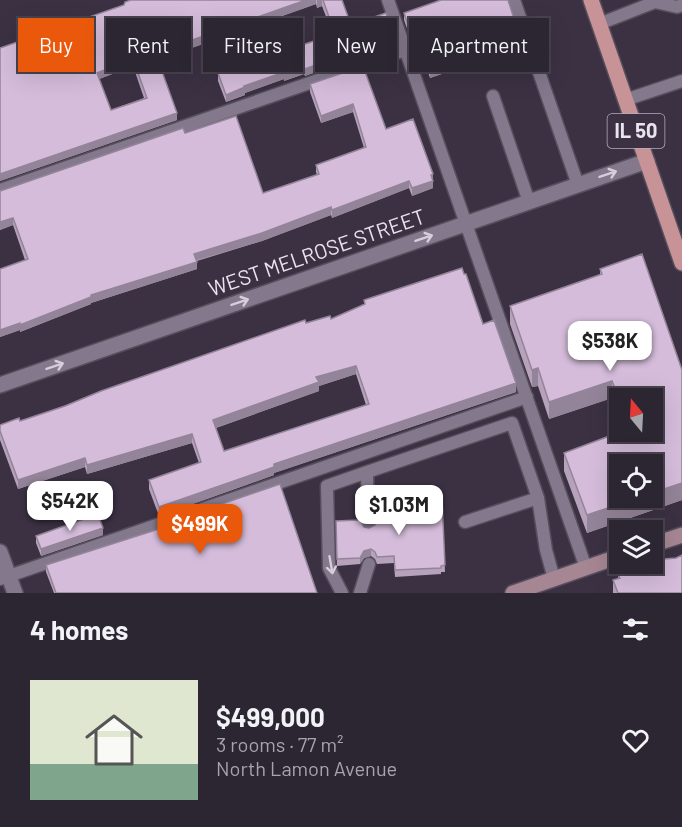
<!DOCTYPE html>
<html lang="en">
<head>
<meta charset="utf-8">
<style>
  :root { --surface:#2c2532; --page:#38313e; --text:#f1f3f6; --muted:#a6a5ac; --line:#48424d; --accent:#ea580c }
  body { margin:0; font-family:Barlow,sans-serif; background:var(--page); color:var(--text); height:100vh; display:flex; flex-direction:column; font-size:22px; white-space:nowrap }
  * { box-sizing:border-box; margin:0 }
  p { font-size:20px; color:var(--muted) }
  .icon { flex:none; width:33px; height:33px; fill:none; stroke:currentColor; stroke-width:2; stroke-linecap:round; stroke-linejoin:round }
  .map { position:relative; height:593px; overflow:hidden }
  .details { display:flex; flex-direction:column; background:var(--surface); flex:1 }
  .details>* { flex:none }
  .hud { position:absolute; left:18px; top:18px; width:646px; height:54px; display:flex; gap:12px }
  .needle { width:39px; rotate:342deg }
  .buttons { position:absolute; left:609px; top:388px; display:grid; gap:12px }
  .buttons a { display:grid; place-items:center; width:54px; height:54px; border-radius:0px; background:var(--surface); box-shadow:0 6px 24px #0002,0 0 0 2px var(--line); font-size:30px }
  .price { position:absolute; translate:-50% -51px; padding:0 14px; border-radius:12px; background:#fff; color:#222; font-size:20px; line-height:39px; filter:drop-shadow(0 2px 3px #0008) }
  .price::after { content:''; position:absolute; left:50%; top:36px; width:18px; height:14px; margin-left:-9px; background:inherit; clip-path:polygon(0 0,100% 0,50% 100%) }
  .price.active { background:var(--accent); color:#fff }
  ul { padding:0; list-style:none }
  li { display:flex; align-items:center; gap:18px; height:150px; padding:0 30px }
  li span { display:grid; place-items:center; flex:none; width:168px; height:120px; border-radius:0px; color:#555 }
  li>.icon { margin-inline-start:auto }
  span .icon { width:72px; height:72px; fill:#fffc; stroke-width:1 }
  li b { font-size:26px }
  h2 { display:flex; justify-content:space-between; align-items:center; height:72px; padding:0 30px; font-size:26px }
  .pill { padding:0 21px; border-radius:0px; background:var(--surface); box-shadow:0 6px 24px #0002,0 0 0 2px var(--line); font-size:21px; line-height:54px }
  .pill.active { background:var(--accent); color:#fff }
  .map>svg:first-child { display:block }
  .lines { fill:none; stroke-linecap:round; stroke-linejoin:round }
  .service-casing { stroke:#564e5c; stroke-width:15 }
  .minor-casing { stroke:#564e5c; stroke-width:18 }
  .secondary-casing { stroke:#564e5c; stroke-width:18 }
  .primary-casing { stroke:#564e5c; stroke-width:18 }
  .service { stroke:#83788c; stroke-width:12 }
  .minor { stroke:#83788c; stroke-width:15 }
  .secondary { stroke:#a58692; stroke-width:15 }
  .primary { stroke:#c79397; stroke-width:15 }
  .wall { fill:#b6a2bb; fill-rule:evenodd }
  .shaded-wall { fill:#948499 }
  .building { fill:#d4bcda; stroke:#948499; stroke-width:1.5; fill-rule:evenodd }
  .oneway { stroke:#d5ceda }
  .labels { text-anchor:middle; stroke-width:6; stroke-linejoin:round; paint-order:stroke }
  .shield { fill:#3b3143; stroke:#b5aebb; stroke-width:1.5 }
  .shield-label { font-size:20px; font-weight:bold; fill:#e9e3ee }
  .street-label { font-size:21px; fill:#e9e3ee; stroke:#3b3143 }
</style>
</head>
<body>
<div class="map">
<svg width="682" height="593" viewBox="0 0 682 593">
  <rect width="100%" height="100%" fill="#3b3143"/>
  <g class="lines">
    <g class="service-casing">
      <path id="service" d="M388,0L586,568
        M514,0L578,185
        M599,24L655,2L677,7L682,5
        M493,96L529,202
        M625,100L682,81
        M0,190L405,50
        M465,522L538,498
        M368,527L367,472L512,423L538,498L546,550L554,579
        M0,579L527,397
        M342,593L329,568L327,486L367,472
        M360,593L369,564"/>
    </g>
    <g class="minor-casing">
      <path id="minor" d="M0,385L647,161
        M0,552L15,593"/>
    </g>
    <g class="secondary-casing">
      <path id="secondary" d="M652,545L682,535
        M513,593L620,556"/>
    </g>
    <g class="primary-casing">
      <path id="primary" d="M591,0L682,263"/>
    </g>
    <use href="#service" class="service"/>
    <use href="#minor" class="minor"/>
    <use href="#secondary" class="secondary"/>
    <use href="#primary" class="primary"/>
  </g>
  <path class="wall" d="M131,0H342L351,25L394,43L305,76L304,74L284,81V79L245,93V95L226,102L218,81V73L333,35L322,6L317,8L316,4L163,58L165,68L161,69L177,120L0,181V48L124,5ZM133,66L144,98L111,110L99,79Z
    M404,13L521,47L430,78L415,35L410,37L404,20Z
    M363,66L386,129L433,174V188L412,196L409,188L332,218L331,215L262,241L197,261V269L91,303V304L20,332V330L0,337V269L25,260L13,225L0,230V191L185,133L263,193L317,175L316,172V165L364,148L353,112L321,123L310,92V84Z
    M600,269L682,370V500L587,533L564,471V453L652,432L620,399V418L612,398L549,419L538,386L532,387L510,324V306L600,275Z
    M364,300L483,324L516,392L274,473V475L159,516L149,489V480L199,463L192,443L87,474L85,467L18,489L0,440V425L20,421L306,323L331,319L364,305ZM356,374L366,405L224,451L216,428L319,391V386Z
    M442,499L445,572H441V574L395,577L394,563L377,564L375,559L371,556L364,558L360,564L337,566L336,521L369,528Z
    M164,524L317,593H54L46,572V565L164,527Z
    M103,535L41,556L36,543V536Z
    M618,575L682,593H613V580L618,579Z"/>
  <path class="shaded-wall" d="M306,0H316V4L161,59V51Z
    M317,0H322V6L317,8Z
    M415,28V35L410,37V30Z
    M394,36V43L305,76V69Z
    M521,40V47L430,78V71Z
    M133,59V66L97,80V73Z
    M165,61V68L159,70V63Z
    M304,67V74L284,81V74Z
    M284,72V79L245,93V95L226,102V95L244,86Z
    M353,104V112L321,123V116Z
    M177,113V120L0,181V174Z
    M433,174V188L412,196V188Z
    M409,181V188L332,218V210Z
    M331,207V215L262,241L194,261V254Z
    M13,218V225L0,230V222Z
    M197,262V269L91,303V304L20,332V325L91,295Z
    M20,323V330L0,337V330Z
    M356,366V374L319,386V391L213,429V420L316,377Z
    M538,368V386L532,387V370Z
    M612,381V398L549,419V402Z
    M516,383V392L274,473V475L159,516V507L274,464Z
    M192,434V443L87,474V465Z
    M85,458V467L18,489V480Z
    M682,483V500L587,533V515L637,498H652V493Z
    M103,528V535L41,556V549Z
    M371,549V556L364,558L360,564V558L364,551Z"/>
  <path class="building" d="M131,0H306L161,51L165,61L159,63L177,113L0,174V48L124,5L125,2ZM133,59L147,98L111,110L97,73Z
    M323,0H342L351,25L386,13L394,36L305,69L304,67L284,74V72L244,86L245,87L226,95L218,73L335,34Z
    M441,0H508L521,40L430,71L415,28L410,30L404,13Z
    M363,66L386,129L413,119L433,174L431,175L433,181L412,188L409,181L332,210L331,207L262,233L194,254L197,262L91,295V297L20,325V323L0,330V269L28,259L13,218L0,222V191L3,190L183,128L185,133L236,116L263,193L319,174L316,165L366,147L353,104L321,116L310,84Z
    M642,254L682,370V483L652,493V465H620V498H637L587,515L564,453L620,432H652V399H620V400L612,381L549,402L538,368L532,370L510,306L602,274L600,269Z
    M462,268L464,274H466L483,324L494,320L516,383L274,464V467L159,507L149,480L201,462L192,434L87,465L85,458L18,480L0,431V425L19,418L20,421L65,406L101,391L305,320L306,323L330,316L331,319L365,304L364,300ZM356,366L369,404L224,451L213,420L319,382L316,377Z
    M280,484L317,593H56L46,565L165,527L164,524Z
    M442,499L445,565L441,566V568L395,570L394,556L377,557L375,552L371,549L364,551L360,558L337,559L336,521L360,520L364,527L369,528L375,525L376,519H392L391,502Z
    M98,514L103,528L41,549L36,536Z
    M682,555V593H618L613,580L620,578L618,575L650,564H652V563L664,559L676,558Z"/>
  <defs><path id="oneway-shaft" d="M-6 0H5M1.5-3L5.5 0L1.5 3" fill="none" stroke-width="1.6" stroke-linecap="round" stroke-linejoin="round" transform="scale(1.5)"/></defs>
  <g class="oneway">
    <use href="#oneway-shaft" transform="translate(608 174) rotate(-19)"/>
    <use href="#oneway-shaft" transform="translate(424 238) rotate(-19)"/>
    <use href="#oneway-shaft" transform="translate(240 302) rotate(-19)"/>
    <use href="#oneway-shaft" transform="translate(55 366) rotate(-19)"/>
    <use href="#oneway-shaft" transform="translate(331 565) rotate(80)"/>
  </g>
  <g class="labels">
    <rect class="shield" x="607.5" y="114" width="57" height="34" rx="4.5"/>
    <g class="shield-label">
      <text x="636" y="138">IL 50</text>
    </g>
    <g class="street-label">
      <text transform="translate(317 253) rotate(-19)" y="7">WEST MELROSE STREET</text>
    </g>
  </g>
</svg>
<div class="buttons">
<a><svg class="needle" viewBox="-14 -14 28 28"><path d="M0-13l5 13h-10z" fill="#e53935"/><path d="M0 13l5-13h-10z" fill="#a6a5ac"/></svg></a>
<a><svg class="icon" aria-label="locate" viewBox="0 0 24 24"><circle cx="12" cy="12" r="6"/><path d="M12 2v4M12 18v4M2 12h4M18 12h4"/></svg></a>
<a><svg class="icon" aria-label="layers" viewBox="0 0 24 24"><path d="M12 4l9 5-9 5-9-5zM3 14l9 5 9-5"/></svg></a>
</div>
<b class="price" style="left:610px;top:372px">$538K</b>
<b class="price" style="left:70px;top:532px">$542K</b>
<b class="price" style="left:399px;top:536px">$1.03M</b>
<b class="price active" style="left:200px;top:555px">$499K</b>
<div class="hud">
<a class="pill active">Buy</a>
<a class="pill">Rent</a>
<a class="pill">Filters</a>
<a class="pill">New</a>
<a class="pill">Apartment</a>
</div>
</div>
<section class="details">
<h2>4 homes<svg class="icon" aria-label="filters" viewBox="0 0 24 24"><path d="M4 7h16M4 17h16"/><circle cx="9" cy="7" r="2"/><circle cx="15" cy="17" r="2"/></svg></h2>
<ul>
<li><span style="background:linear-gradient(#dfe7d0 70%,#7fa58c 0)"><svg class="icon" aria-label="home" viewBox="0 0 24 24"><path d="M3 11l9-7 9 7M6 9v11h12V9"/></svg></span><div><b>$499,000</b><p>3 rooms · 77 m²</p><p>North Lamon Avenue</p></div><svg class="icon" aria-label="heart" viewBox="0 0 24 24"><path d="M12 20l-8-8c-3-5 5-10 8-4 3-6 11-1 8 4z"/></svg></li>
</ul>
</section>
</body>
</html>
